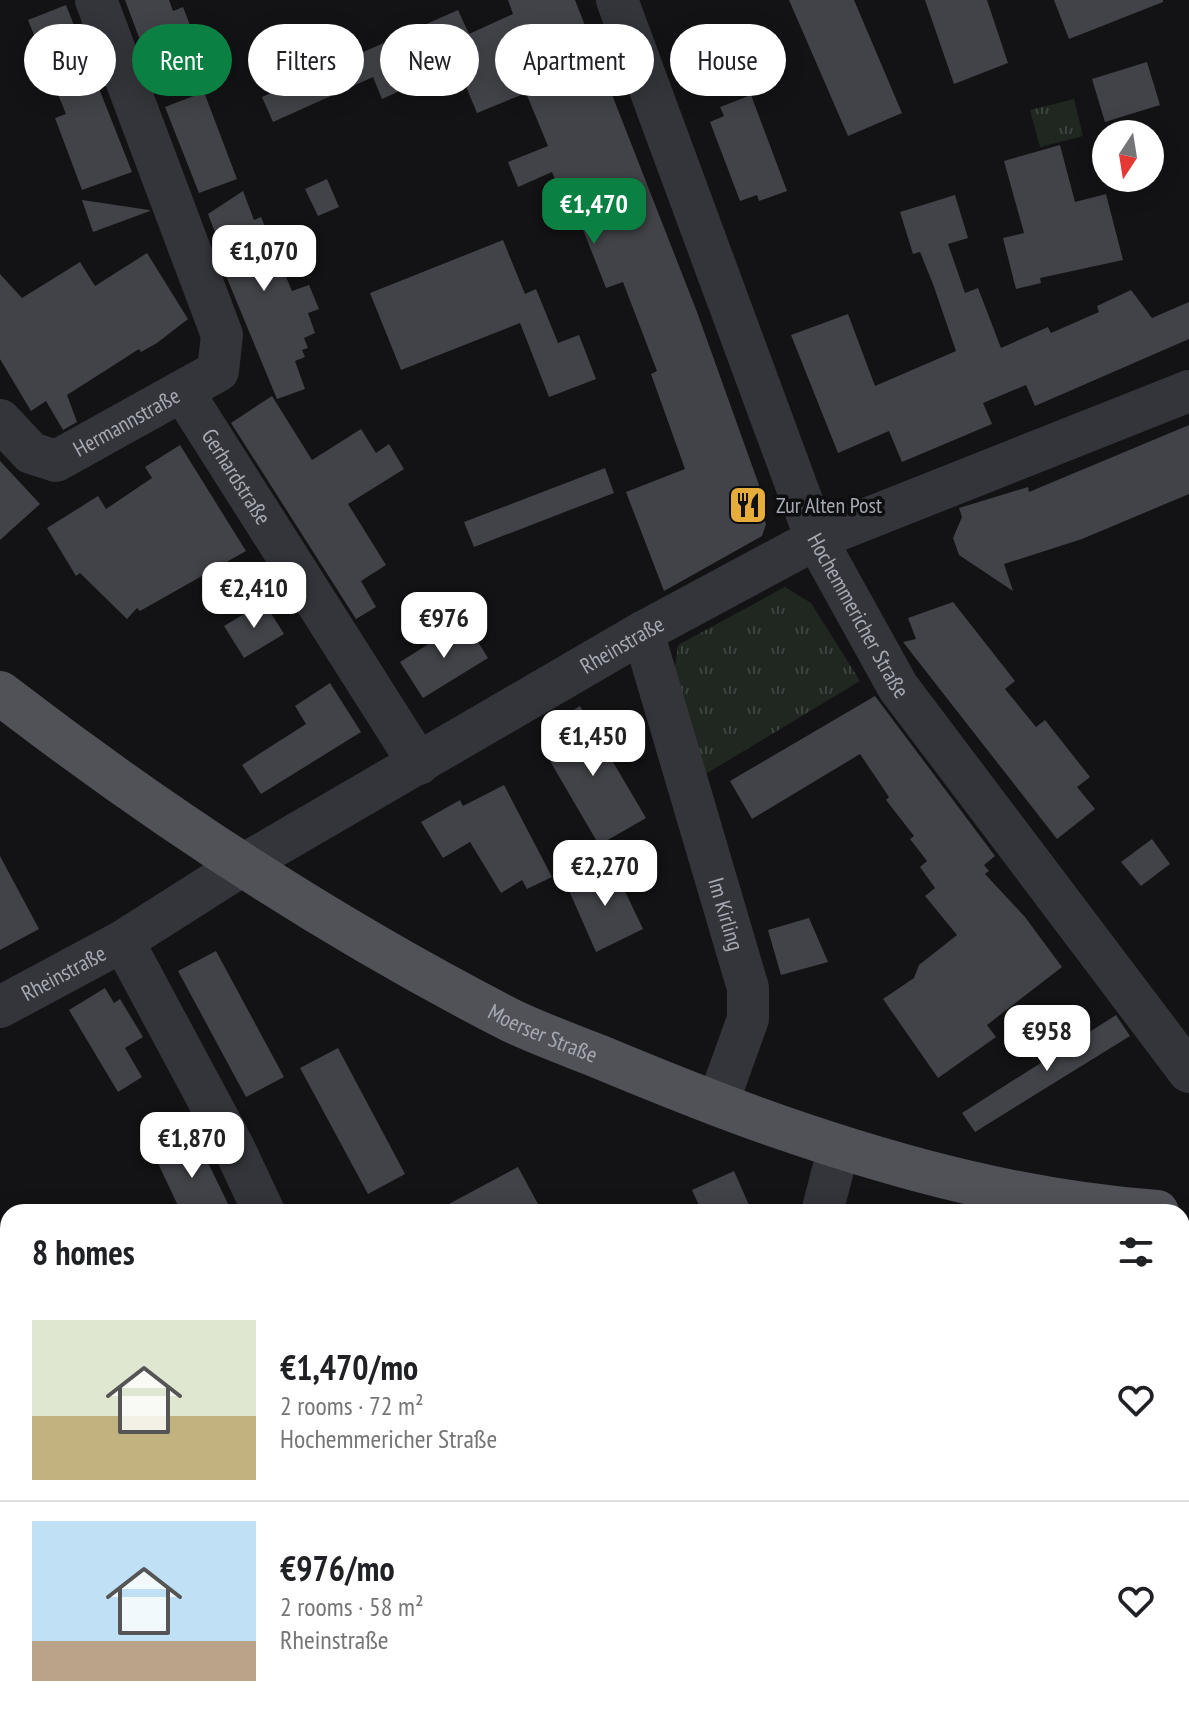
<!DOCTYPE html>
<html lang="en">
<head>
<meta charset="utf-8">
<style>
  :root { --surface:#fff; --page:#f2f2f2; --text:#202124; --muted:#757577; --line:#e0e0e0; --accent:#0b8043 }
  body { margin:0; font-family:"PT Sans Narrow",sans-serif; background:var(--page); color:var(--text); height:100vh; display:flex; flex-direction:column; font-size:30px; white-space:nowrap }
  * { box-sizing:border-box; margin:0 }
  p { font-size:26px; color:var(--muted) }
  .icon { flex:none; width:44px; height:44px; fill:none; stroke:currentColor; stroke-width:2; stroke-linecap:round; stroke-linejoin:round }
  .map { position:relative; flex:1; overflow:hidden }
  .drawer { position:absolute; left:0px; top:1204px; width:1190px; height:512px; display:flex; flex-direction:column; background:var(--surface); border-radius:24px 24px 0 0; box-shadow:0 4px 20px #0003 }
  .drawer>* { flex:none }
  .banner { position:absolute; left:24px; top:24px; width:1142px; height:72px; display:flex; gap:16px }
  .needle { width:52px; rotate:192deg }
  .controls { position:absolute; left:1092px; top:120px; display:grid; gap:16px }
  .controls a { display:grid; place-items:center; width:72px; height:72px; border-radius:50%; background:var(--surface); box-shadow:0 4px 20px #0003; font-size:40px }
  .price { position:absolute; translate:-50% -68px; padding:0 18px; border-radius:16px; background:#fff; color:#222; font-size:26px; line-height:52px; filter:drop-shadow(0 2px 4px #0008) }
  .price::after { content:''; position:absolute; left:50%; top:48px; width:24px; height:18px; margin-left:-12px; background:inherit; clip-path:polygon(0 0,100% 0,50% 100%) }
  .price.current { background:var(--accent); color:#fff }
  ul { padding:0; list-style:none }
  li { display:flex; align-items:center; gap:24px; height:200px; padding:0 32px }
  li+li { border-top:2px solid var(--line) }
  li span { display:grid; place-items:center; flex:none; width:224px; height:160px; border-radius:0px; color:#555 }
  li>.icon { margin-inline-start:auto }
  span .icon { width:96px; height:96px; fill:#fffc; stroke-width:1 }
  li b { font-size:34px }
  h2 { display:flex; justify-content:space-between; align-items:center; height:96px; padding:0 32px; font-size:34px }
  .tag { padding:0 28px; border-radius:36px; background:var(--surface); box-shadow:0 4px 20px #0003; font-size:28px; line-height:72px }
  .tag.current { background:var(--accent); color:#fff }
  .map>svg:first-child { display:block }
  .grass { fill:url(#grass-tufts) }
  .building { fill:#424348 }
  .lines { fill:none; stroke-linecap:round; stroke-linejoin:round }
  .minor { stroke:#34353a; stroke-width:42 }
  .major { stroke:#515258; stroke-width:44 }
  .labels { text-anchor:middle; stroke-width:7; stroke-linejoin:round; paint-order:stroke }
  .street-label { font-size:22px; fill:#a6aab4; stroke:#0e0e10 }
  .poi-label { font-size:22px; fill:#a6aab4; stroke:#0e0e10; text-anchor:start }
</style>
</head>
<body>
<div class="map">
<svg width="1189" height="1716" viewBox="0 0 1189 1716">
  <defs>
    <pattern id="grass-tufts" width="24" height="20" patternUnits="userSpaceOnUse" patternTransform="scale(2)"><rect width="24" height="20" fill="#202721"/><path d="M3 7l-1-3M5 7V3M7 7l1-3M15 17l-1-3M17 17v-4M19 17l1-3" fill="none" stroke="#3d443f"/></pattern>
  </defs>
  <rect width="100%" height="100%" fill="#131315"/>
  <path class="grass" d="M1074,99L1083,136L1040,147L1030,110Z
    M785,587L811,603L860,681L699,778L673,681L678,645Z"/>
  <path class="building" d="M125,0H169L173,11L183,7L198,46L149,64Z
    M508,0H575L697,312L759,485L756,494L766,524L762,536L664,591L626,492L685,469L651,374L657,371L623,282L606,288L578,217L572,220L552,172L518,187L508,162L548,146L526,93L477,113L457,65L382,99L373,77L273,122L262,97L458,10L469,34L513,14Z
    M789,0H854L902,113L848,136Z
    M925,0H987L1008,63L954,84Z
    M1054,0H1163V2L1069,39Z
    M66,5L132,172L82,190L55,118L66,114L28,20Z
    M1147,62L1160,105L1105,122L1092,79Z
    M204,92L237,179L199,193L165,107Z
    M751,95L787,191L759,201L757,195L740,201L710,122L724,116L720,107Z
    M1060,145L1075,202L1106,194L1123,260L1040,278L1041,283L1016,289L1003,238L1024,233L1004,161Z
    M327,179L339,207L318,216L305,189Z
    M243,191L254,220L261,217L292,291L309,285L319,309L308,313L315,333L304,338L308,348L302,350L305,357L295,361L305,389L277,399L212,242L216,235L208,214Z
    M955,195L968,238L948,244L965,293L978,288L1001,348L1048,327L1051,333L1099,312L1097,306L1131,290L1152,318L1189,302V339L1035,406L1026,385L983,403L992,424L902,462L889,431L838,453L791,335L848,314L875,386L956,351L933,284L920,252L913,254L900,212Z
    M82,200L149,210L150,211L93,232Z
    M503,240L525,294L536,289L558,343L579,335L596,379L549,397L520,323L401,370L370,293Z
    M147,253L188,319L157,343L141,352L139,349L67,395L77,422L63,430L46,401L31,411L0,359V274L22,298L80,262L95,286Z
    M272,396L312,460L361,429L376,453L389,444L404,469L348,504L386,565L361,581L376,607L356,619L231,423Z
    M1189,425V494L1082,539L1004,564L1013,591L959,555L953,538L962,517L959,508L1028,487L1029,492Z
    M180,445L246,551L140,611L137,608L127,619L80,573L76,576L47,528L98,496L106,509L152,478L145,467Z
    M0,461L40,504L0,540Z
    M605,468L614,493L474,547L464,522Z
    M264,602L284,634L244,658L224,626Z
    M953,602L1015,681L1005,689L1036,727L1045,720L1090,777L1077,787L1095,809L1057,839L903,642L916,639L908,618Z
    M465,621L488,658L423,698L400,662Z
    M330,683L361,732L261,794L242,765L306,724L295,706Z
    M875,696L995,856L984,865L989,871L985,874L1025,917L1062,967L987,1025L996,1037L938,1078L883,999L914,978L919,965L957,935L925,896L935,888L920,867L927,861L910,839L914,836L886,800L889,797L860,754L752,819L730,781Z
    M580,706L646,818L599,845L550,761L562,754L546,726Z
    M504,785L552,877L527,889L522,880L501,893L470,842L443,858L421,822L460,800L463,806Z
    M1152,839L1170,864L1141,886L1121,862Z
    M0,856L39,929L0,950Z
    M612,865L617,873L627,876L623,887L643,929L596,952L567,886Z
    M809,918L828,962L781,975L768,930Z
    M216,951L284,1077L246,1097L178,971Z
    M105,988L114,1003L120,999L143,1037L125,1048L142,1077L118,1092L69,1010Z
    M1116,1015L1130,1036L975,1132L962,1113Z
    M338,1048L405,1174L368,1194L300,1068Z
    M196,1138L232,1212H181L155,1157Z
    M518,1167L538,1204L523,1212H434Z
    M734,1171L752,1212H702L692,1190Z"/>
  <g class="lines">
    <g class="minor">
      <path id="s1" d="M617,0L816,539L898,687L1189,1072"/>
      <path id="s2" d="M183,392L419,764"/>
      <path id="s3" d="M0,420L31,453L56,461L218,371L222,335L96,0"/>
      <path id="s4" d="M643,632L748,988V1019L717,1105"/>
      <path d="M123,941L234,1148L264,1212"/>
      <path id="s5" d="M0,1007L123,941L241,866L643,632L816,539L1189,391"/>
      <path d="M822,1212L839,1147"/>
      <path d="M1182,1615L1189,1612"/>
      <path d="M433,1708L435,1716"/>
      <path d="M1091,1708L1095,1716"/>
      <path d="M934,1716L958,1708"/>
    </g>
    <path class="major" id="s6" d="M0,693C161,817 329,927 510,1020C539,1034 570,1045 600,1057C660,1082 719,1106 780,1127C904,1170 1026,1202 1157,1212"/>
  </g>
  <defs>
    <g id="restaurant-square" transform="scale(2)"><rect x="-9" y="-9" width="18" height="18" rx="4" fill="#e6ad3a" stroke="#0e0e10"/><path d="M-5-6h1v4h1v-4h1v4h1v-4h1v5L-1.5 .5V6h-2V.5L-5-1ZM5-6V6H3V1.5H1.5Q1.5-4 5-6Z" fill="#111"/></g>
  </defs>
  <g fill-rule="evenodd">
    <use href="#restaurant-square" x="748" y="505"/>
  </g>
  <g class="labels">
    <g class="street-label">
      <text dy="8" stroke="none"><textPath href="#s3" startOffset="152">Hermannstraße</textPath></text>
      <text dy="8" stroke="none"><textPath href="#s2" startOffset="100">Gerhardstraße</textPath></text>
      <text dy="8" stroke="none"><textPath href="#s1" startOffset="662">Hochemmericher Straße</textPath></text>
      <text dy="8" stroke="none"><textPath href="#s5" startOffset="720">Rheinstraße</textPath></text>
      <text dy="8" stroke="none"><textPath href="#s4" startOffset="294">Im Kirling</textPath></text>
      <text dy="8" stroke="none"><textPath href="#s5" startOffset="72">Rheinstraße</textPath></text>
      <text dy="8" stroke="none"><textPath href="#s6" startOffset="642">Moerser Straße</textPath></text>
    </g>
    <g class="poi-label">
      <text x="776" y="513">Zur Alten Post</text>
    </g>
  </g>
</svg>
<div class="controls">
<a><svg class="needle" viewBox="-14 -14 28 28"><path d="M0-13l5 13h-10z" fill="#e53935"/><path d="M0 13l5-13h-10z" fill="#757577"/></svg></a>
</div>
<b class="price current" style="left:594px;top:246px">€1,470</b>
<b class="price" style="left:264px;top:293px">€1,070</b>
<b class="price" style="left:254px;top:630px">€2,410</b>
<b class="price" style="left:444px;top:660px">€976</b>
<b class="price" style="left:593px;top:778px">€1,450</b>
<b class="price" style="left:605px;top:908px">€2,270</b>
<b class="price" style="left:1047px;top:1073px">€958</b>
<b class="price" style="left:192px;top:1180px">€1,870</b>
<div class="banner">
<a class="tag">Buy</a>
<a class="tag current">Rent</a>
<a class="tag">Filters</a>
<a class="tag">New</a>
<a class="tag">Apartment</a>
<a class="tag">House</a>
</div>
<section class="drawer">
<h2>8 homes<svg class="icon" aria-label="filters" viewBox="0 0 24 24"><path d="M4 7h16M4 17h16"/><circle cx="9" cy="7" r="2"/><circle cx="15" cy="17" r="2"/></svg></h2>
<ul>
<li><span style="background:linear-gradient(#dfe7d0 60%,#c2b280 0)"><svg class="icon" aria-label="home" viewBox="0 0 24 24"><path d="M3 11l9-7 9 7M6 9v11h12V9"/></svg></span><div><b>€1,470/mo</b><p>2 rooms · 72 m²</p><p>Hochemmericher Straße</p></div><svg class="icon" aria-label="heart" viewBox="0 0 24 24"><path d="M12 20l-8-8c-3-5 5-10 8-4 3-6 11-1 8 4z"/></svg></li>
<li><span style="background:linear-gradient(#bfe0f5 75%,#b9a48a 0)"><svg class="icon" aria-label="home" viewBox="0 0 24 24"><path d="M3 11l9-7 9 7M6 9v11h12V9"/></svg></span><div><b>€976/mo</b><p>2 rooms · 58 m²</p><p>Rheinstraße</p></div><svg class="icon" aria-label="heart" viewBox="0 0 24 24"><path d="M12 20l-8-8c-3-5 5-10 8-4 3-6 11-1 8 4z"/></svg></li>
</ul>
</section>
</div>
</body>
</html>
